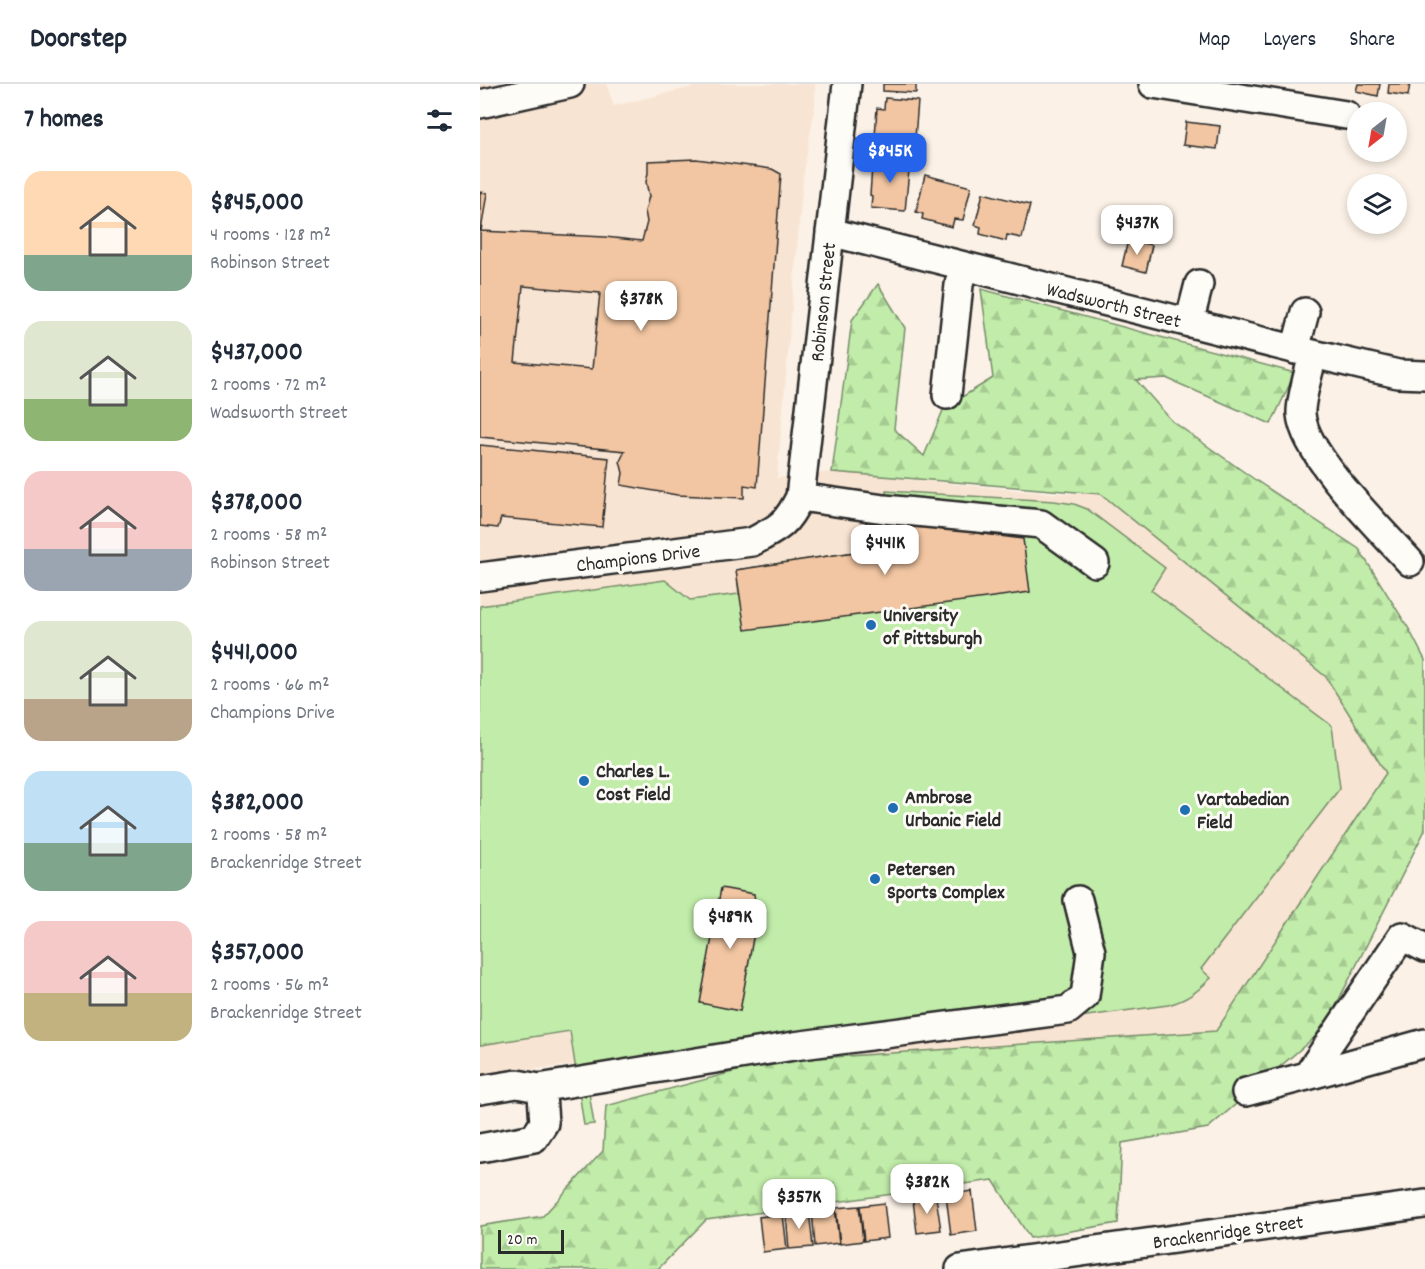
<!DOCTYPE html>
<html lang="en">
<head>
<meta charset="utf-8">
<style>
  :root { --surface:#fff; --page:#f2f2f3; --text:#1f2937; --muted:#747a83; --line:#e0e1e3; --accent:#2563eb }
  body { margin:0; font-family:Dekko,sans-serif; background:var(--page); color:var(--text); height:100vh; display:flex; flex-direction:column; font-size:22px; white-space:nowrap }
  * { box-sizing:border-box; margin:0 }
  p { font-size:20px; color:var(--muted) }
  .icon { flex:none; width:33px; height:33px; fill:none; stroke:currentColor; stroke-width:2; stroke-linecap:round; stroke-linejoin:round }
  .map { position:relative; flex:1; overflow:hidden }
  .panel { display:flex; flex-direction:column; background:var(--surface); width:480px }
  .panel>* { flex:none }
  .needle { width:39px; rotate:211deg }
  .tools { position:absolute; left:867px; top:18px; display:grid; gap:12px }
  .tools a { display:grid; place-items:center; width:60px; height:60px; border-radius:50%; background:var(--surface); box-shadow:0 3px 9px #0003; font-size:30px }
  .scale { position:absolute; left:18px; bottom:15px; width:66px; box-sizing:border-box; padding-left:6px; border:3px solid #2b2b2b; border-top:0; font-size:16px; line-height:21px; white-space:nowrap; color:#2b2b2b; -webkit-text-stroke:4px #fdfcf7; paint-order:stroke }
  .price { position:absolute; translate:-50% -51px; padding:0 14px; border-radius:12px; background:#fff; color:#222; font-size:20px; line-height:39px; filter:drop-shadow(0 2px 3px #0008) }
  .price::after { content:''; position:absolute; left:50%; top:36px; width:18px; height:14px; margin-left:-9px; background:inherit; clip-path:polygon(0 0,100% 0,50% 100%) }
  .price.selected { background:var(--accent); color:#fff }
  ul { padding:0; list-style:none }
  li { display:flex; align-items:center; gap:18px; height:150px; padding:0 24px }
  li span { display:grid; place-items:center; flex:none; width:168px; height:120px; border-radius:18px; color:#555 }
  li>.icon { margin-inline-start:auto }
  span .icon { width:72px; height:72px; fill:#fffc; stroke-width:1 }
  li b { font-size:26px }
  h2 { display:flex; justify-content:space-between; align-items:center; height:72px; padding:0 24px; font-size:26px }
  header { display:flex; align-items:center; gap:36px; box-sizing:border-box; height:84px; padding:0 30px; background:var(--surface); border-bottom:2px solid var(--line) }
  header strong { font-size:28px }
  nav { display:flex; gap:33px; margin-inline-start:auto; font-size:21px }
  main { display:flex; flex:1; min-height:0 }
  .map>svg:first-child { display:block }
  .built { fill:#f8e4d2 }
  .forest { fill:url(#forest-firs); stroke:#768c6a; stroke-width:1.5 }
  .garden { fill:#c1eca9; stroke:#768c6a; stroke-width:1.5 }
  .building { fill:#f2c6a2; stroke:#2b2b2b; stroke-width:1.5; fill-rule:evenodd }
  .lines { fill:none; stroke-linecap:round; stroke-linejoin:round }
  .minor-casing { stroke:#2b2b2b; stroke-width:32 }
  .minor { stroke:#fdfcf7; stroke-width:27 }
  .poi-dot { fill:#1f6fb2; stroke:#fdfcf7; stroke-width:2 }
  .labels { text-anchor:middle; stroke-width:6; stroke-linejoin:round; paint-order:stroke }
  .street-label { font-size:20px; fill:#2b2b2b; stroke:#fdfcf7 }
  .poi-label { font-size:20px; font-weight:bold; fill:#2b2b2b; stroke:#fdfcf7; text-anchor:start }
</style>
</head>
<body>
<header>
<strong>Doorstep</strong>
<nav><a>Map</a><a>Layers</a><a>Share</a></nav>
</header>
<main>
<section class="panel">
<h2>7 homes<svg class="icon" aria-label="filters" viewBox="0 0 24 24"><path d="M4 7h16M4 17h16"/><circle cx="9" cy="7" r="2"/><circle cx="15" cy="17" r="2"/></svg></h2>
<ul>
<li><span style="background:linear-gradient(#ffd9b3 70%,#7fa58c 0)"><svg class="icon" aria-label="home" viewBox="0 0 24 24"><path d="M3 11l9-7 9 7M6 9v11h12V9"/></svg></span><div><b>$845,000</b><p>4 rooms · 128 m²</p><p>Robinson Street</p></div></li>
<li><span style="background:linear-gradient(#dfe7d0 65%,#8fb573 0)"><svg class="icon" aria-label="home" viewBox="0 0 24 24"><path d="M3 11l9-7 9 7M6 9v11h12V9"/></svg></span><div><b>$437,000</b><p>2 rooms · 72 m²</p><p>Wadsworth Street</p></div></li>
<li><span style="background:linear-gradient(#f6c9c9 65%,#9aa5b1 0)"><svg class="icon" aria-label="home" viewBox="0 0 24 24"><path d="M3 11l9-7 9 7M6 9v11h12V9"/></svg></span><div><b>$378,000</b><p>2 rooms · 58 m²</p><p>Robinson Street</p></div></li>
<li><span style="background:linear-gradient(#dfe7d0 65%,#b9a48a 0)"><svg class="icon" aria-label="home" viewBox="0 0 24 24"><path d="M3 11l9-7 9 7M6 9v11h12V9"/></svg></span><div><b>$441,000</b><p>2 rooms · 66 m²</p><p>Champions Drive</p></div></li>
<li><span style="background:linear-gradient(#bfe0f5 60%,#7fa58c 0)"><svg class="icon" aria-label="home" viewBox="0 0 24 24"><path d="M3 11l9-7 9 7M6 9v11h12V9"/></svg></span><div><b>$382,000</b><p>2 rooms · 58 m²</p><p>Brackenridge Street</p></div></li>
<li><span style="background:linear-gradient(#f6c9c9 60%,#c2b280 0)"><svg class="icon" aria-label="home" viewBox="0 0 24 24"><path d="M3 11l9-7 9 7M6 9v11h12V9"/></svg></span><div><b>$357,000</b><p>2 rooms · 56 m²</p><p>Brackenridge Street</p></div></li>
</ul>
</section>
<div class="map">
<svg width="945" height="1185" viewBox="0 0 945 1185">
  <defs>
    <pattern id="forest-firs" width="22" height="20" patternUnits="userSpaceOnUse" patternTransform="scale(1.5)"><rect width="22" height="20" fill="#c1eca9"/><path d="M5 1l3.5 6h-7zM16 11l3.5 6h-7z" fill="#a6cb92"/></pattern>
  </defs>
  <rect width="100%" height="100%" fill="#fbf1e6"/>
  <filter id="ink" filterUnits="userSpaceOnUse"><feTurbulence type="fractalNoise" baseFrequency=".0167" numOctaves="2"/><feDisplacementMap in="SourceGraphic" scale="12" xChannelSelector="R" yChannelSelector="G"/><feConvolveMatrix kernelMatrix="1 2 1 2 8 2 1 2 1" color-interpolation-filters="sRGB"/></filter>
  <g filter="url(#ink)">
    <path class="built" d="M0,0H126L134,22L225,0H335V20L323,94L297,394L352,388L564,409L621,410L846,593L906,689L736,947L294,977L148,976L0,990Z"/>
    <path class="forest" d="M398,200L425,244L414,345L444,372L464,324L513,294L501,205L815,289L791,340L686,294L656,296L692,337L774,395L879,465L929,545L945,576V746L844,945L728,1044L642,1059L638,1139L550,1154L513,1096L226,1136L178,1185H0V1142L63,1132L123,1067L126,1022L294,977L736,947L906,689L846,593L621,410L352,388L372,236Z"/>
    <path class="garden" d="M406,407L574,417L594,420L607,425L685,484L671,506L852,642L860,704L721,885L731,894C717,908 707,916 688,921L208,986L142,1004L109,1008L114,1040L104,1041L90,947L0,961V522L185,496L210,516L259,510L256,486L381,467L387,435L404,425Z"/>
    <path class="building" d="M403,0H436V9L403,7Z
      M878,0H900L898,12L876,7Z
      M909,0H930L928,12L908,9Z
      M405,14L438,17L434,66L398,64L399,53H395L397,24L404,25Z
      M706,38L740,42L737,65L703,61Z
      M399,74L430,76L425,127L391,124L392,112L390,111L392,83L398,84Z
      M216,75L292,85L301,90L277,403L264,401V414L197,411L141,401L143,389L140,377L145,367L0,353V108L7,109L1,147L125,153L162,157L167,138L165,127L169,112L166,98L168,89V77ZM43,202L120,209L112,285L35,278Z
      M445,91L491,103L483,136L474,135L472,143L442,135L443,130L436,128Z
      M503,109L550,121L542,154L527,151L526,157L500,150L501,143L495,141Z
      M648,156L672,161L666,188L642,182Z
      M0,361L129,374L122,443L21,434L18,444L0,442Z
      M387,435L543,455L550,508L265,546L256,486L381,467Z
      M241,804L274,810L277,832L260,927L220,919Z
      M492,1107L497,1147L471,1151L466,1111Z
      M456,1113L461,1146L437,1149L433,1116Z
      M404,1119L408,1154L384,1157L380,1122Z
      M379,1122L383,1157L360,1160L356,1124Z
      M355,1124L359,1159L335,1162L332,1126Z
      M329,1127L333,1163L309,1165L306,1130Z
      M303,1130L307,1165L283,1168L279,1133Z"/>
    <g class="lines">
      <g class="minor-casing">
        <path id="minor" d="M673,0L866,31
          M0,20L90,0
          M350,148L833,270L918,290L945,291
          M709,239L719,200
          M815,266L825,228
          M833,270C830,285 820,316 821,330C824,371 901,446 930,478
          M467,311L479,201L483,182
          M320,413L404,425L561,440L615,479
          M0,493L272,458C300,443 306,441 320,413L367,0
          M945,864L922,852L827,992L945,959
          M59,1004L314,962L588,926L605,912L611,868L598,816
          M0,1006L37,1000L59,1004L62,1011L64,1039L54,1054L0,1064
          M766,1008L827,992
          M480,1185L945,1120"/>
      </g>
      <use href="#minor" class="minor"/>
    </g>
  </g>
  <g class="poi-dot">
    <circle cx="391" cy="541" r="6"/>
    <circle cx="104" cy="697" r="6"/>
    <circle cx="413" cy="724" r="6"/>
    <circle cx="705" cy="726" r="6"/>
    <circle cx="395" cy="795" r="6"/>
  </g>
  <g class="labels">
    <g class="street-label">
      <text transform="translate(342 218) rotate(-84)" y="7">Robinson Street</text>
      <text transform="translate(634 220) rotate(14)" y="7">Wadsworth Street</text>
      <text transform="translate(158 473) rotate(-7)" y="7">Champions Drive</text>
      <text transform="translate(748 1147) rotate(-8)" y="7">Brackenridge Street</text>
    </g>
    <g class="poi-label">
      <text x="403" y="537">University<tspan x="403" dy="23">of Pittsburgh</tspan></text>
      <text x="116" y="693">Charles L.<tspan x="116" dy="23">Cost Field</tspan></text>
      <text x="425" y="719">Ambrose<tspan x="425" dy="23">Urbanic Field</tspan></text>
      <text x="717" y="721">Vartabedian<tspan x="717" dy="23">Field</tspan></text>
      <text x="407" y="791">Petersen<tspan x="407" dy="23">Sports Complex</tspan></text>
    </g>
  </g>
</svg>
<div class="tools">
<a><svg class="needle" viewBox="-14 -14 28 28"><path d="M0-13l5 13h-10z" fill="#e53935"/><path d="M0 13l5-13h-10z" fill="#747a83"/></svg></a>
<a><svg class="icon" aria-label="layers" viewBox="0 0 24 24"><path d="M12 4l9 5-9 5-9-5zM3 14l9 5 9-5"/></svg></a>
</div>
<div class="scale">20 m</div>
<b class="price selected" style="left:410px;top:100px">$845K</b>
<b class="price" style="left:657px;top:172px">$437K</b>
<b class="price" style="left:161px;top:248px">$378K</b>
<b class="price" style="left:405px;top:492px">$441K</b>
<b class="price" style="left:250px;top:866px">$489K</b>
<b class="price" style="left:447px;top:1131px">$382K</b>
<b class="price" style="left:319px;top:1146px">$357K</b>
</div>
</main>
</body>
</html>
